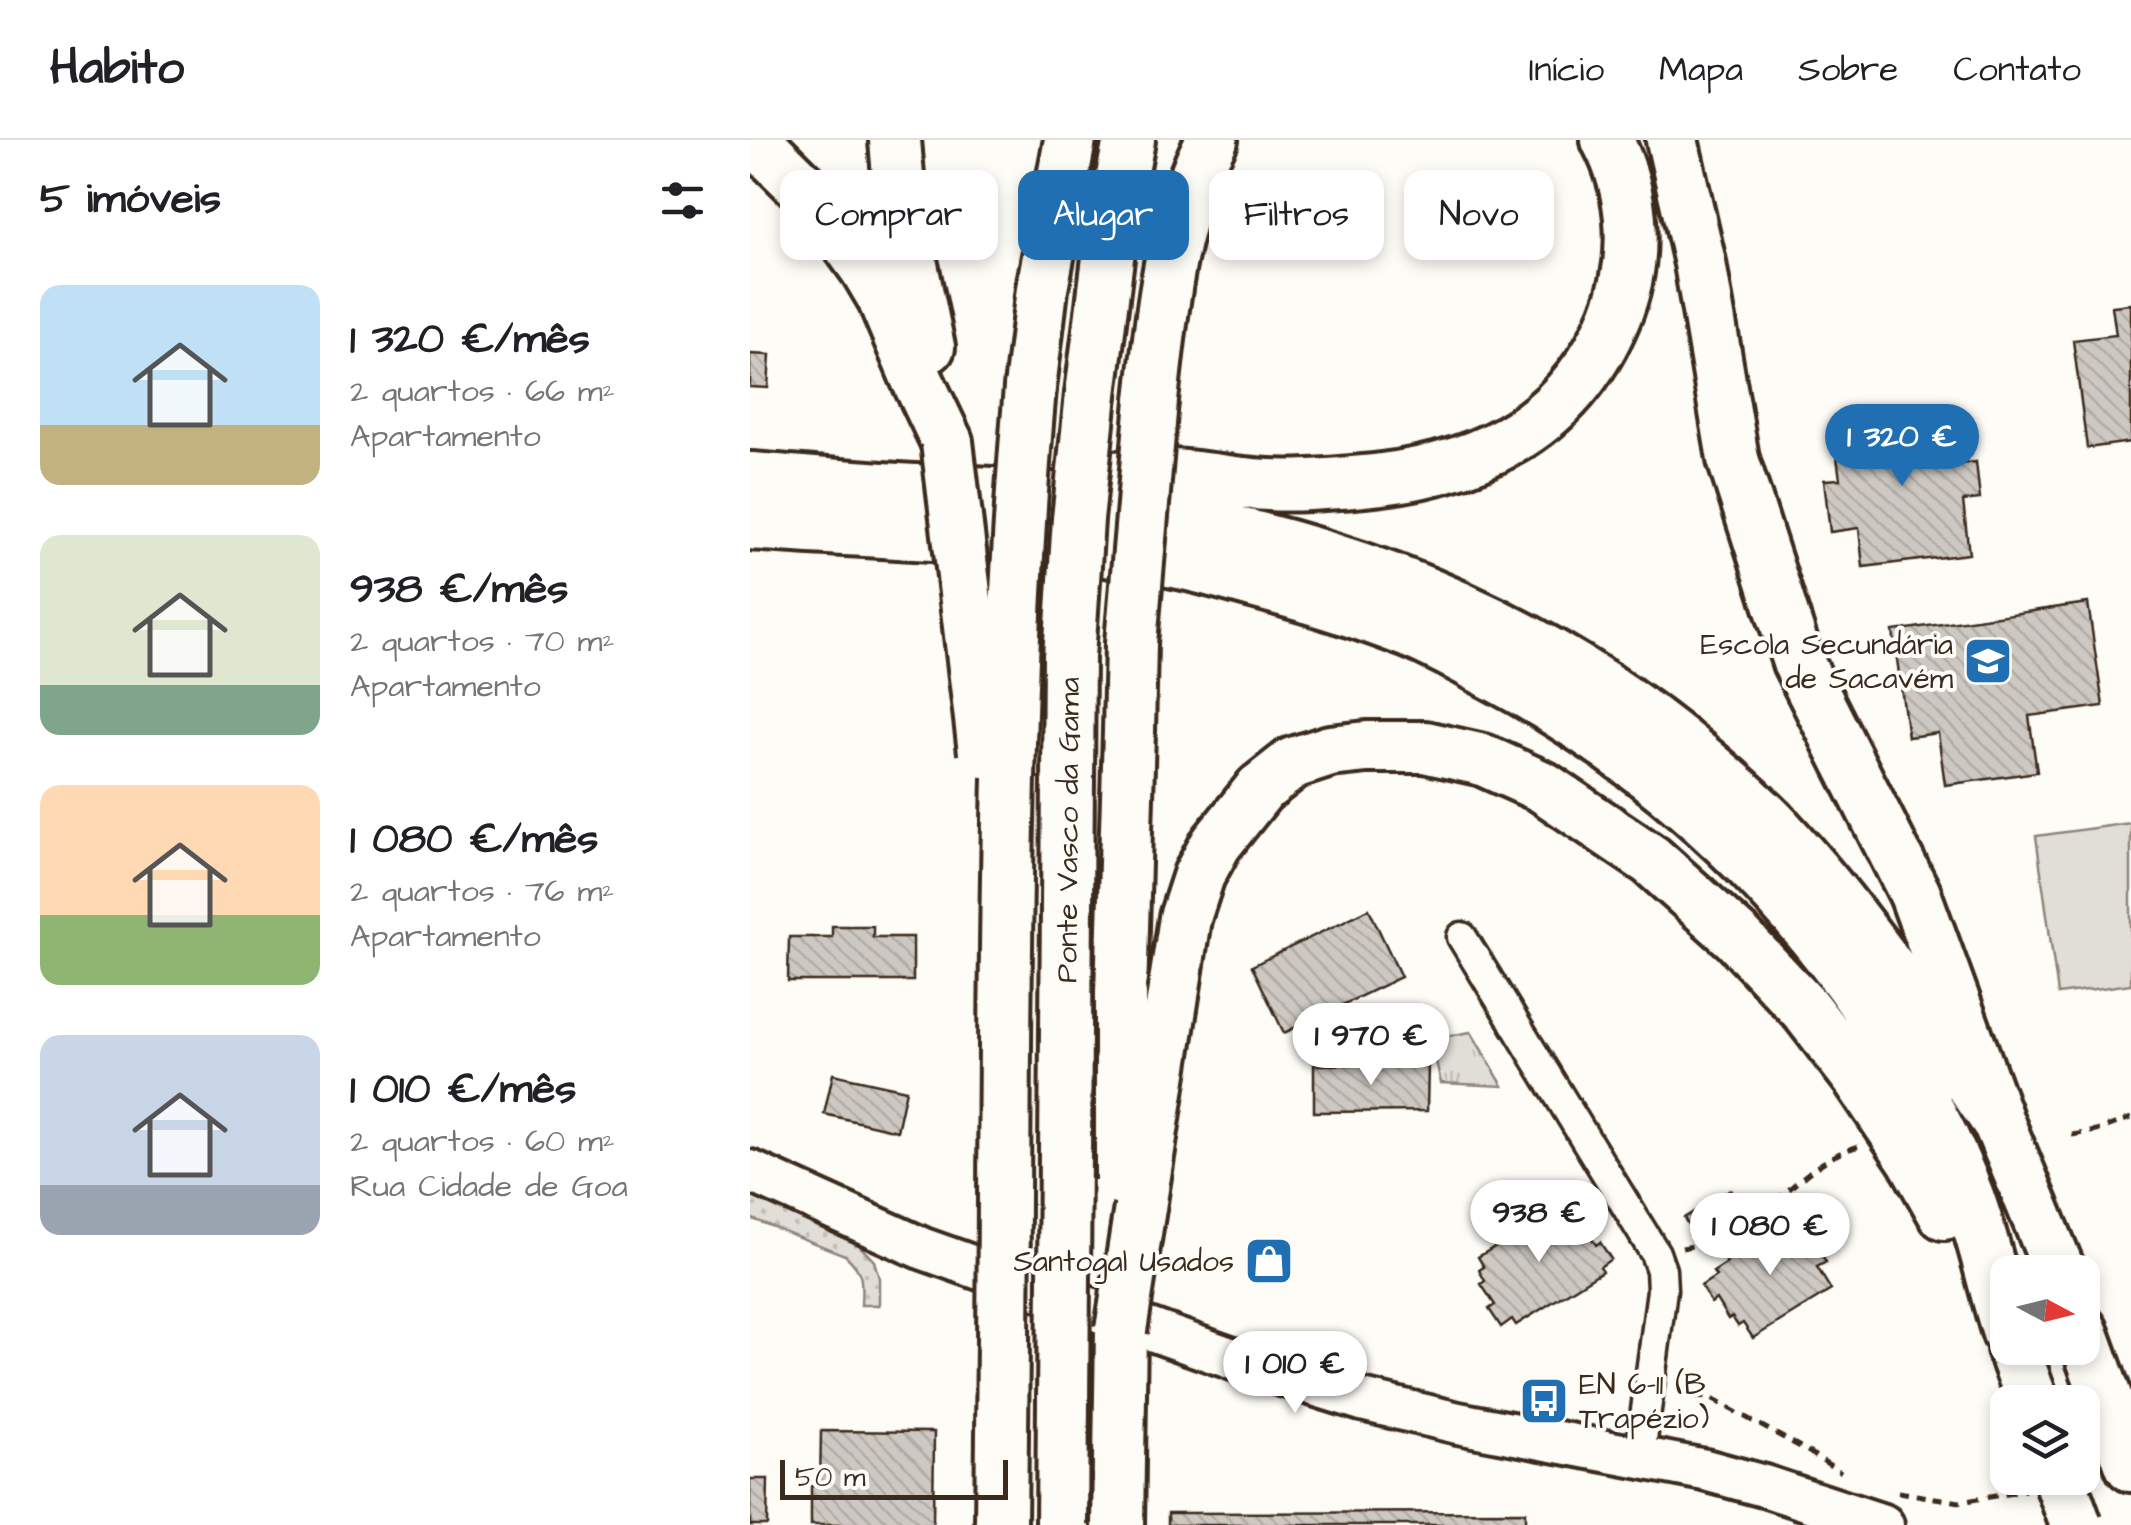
<!DOCTYPE html>
<html lang="pt">
<head>
<meta charset="utf-8">
<style>
  :root { --surface:#fff; --page:#f6f6f6; --text:#202124; --muted:#757577; --line:#e0e0e0; --accent:#1f6fb2 }
  body { margin:0; font-family:"Architects Daughter",sans-serif; background:var(--page); color:var(--text); height:100vh; display:flex; flex-direction:column; font-size:38px; white-space:nowrap }
  * { box-sizing:border-box; margin:0 }
  p { font-size:32px; color:var(--muted) }
  .icon { flex:none; width:55px; height:55px; fill:none; stroke:currentColor; stroke-width:2; stroke-linecap:round; stroke-linejoin:round }
  .map { position:relative; flex:1; overflow:hidden }
  .panel { display:flex; flex-direction:column; background:var(--surface); width:750px }
  .panel>* { flex:none }
  .top-card { position:absolute; left:30px; top:30px; width:950px; height:90px; display:flex; gap:20px }
  .needle { width:65px; rotate:97deg }
  .buttons { position:absolute; left:1240px; top:1115px; display:grid; gap:20px }
  .buttons a { display:grid; place-items:center; width:110px; height:110px; border-radius:20px; background:var(--surface); box-shadow:0 5px 15px #0003; font-size:50px }
  .scale { position:absolute; left:30px; bottom:25px; width:228px; box-sizing:border-box; padding-left:10px; border:5px solid #3b2a1e; border-top:0; font-size:28px; line-height:35px; white-space:nowrap; color:#3b2a1e; -webkit-text-stroke:8px #fdfcf7; paint-order:stroke }
  .price { position:absolute; translate:-50% -85px; padding:0 22px; border-radius:35px; background:#fff; color:#222; font-size:32px; line-height:65px; filter:drop-shadow(0 2px 5px #0008) }
  .price::after { content:''; position:absolute; left:50%; top:60px; width:30px; height:22px; margin-left:-15px; background:inherit; clip-path:polygon(0 0,100% 0,50% 100%) }
  .price.selected { background:var(--accent); color:#fff }
  ul { padding:0; list-style:none }
  li { display:flex; align-items:center; gap:30px; height:250px; padding:0 40px }
  li span { display:grid; place-items:center; flex:none; width:280px; height:200px; border-radius:20px; color:#555 }
  li>.icon { margin-inline-start:auto }
  span .icon { width:120px; height:120px; fill:#fffc; stroke-width:1 }
  li b { font-size:42px }
  h2 { display:flex; justify-content:space-between; align-items:center; height:120px; padding:0 40px; font-size:42px }
  .chip { padding:0 35px; border-radius:20px; background:var(--surface); box-shadow:0 5px 15px #0003; font-size:35px; line-height:90px }
  .chip.selected { background:var(--accent); color:#fff }
  header { display:flex; align-items:center; gap:60px; box-sizing:border-box; height:140px; padding:0 50px; background:var(--surface); border-bottom:2px solid var(--line) }
  header strong { font-size:48px }
  nav { display:flex; gap:55px; margin-inline-start:auto; font-size:35px }
  main { display:flex; flex:1; min-height:0 }
  .map>svg:first-child { display:block }
  .grass { fill:url(#grass-dots); stroke:#8e847a; stroke-width:2.5 }
  .park { fill:url(#park-tufts); stroke:#8e847a; stroke-width:2.5 }
  .garden { fill:#e1ded7; stroke:#8e847a; stroke-width:2.5 }
  .building { fill:url(#building-back-hatch); stroke:#3b2a1e; stroke-width:2.5 }
  .lines { fill:none; stroke-linecap:round; stroke-linejoin:round }
  .street-casing { stroke:#3b2a1e; stroke-width:35 }
  .secondary-casing { stroke:#3b2a1e; stroke-width:48 }
  .highway-casing { stroke:#3b2a1e; stroke-width:58 }
  .path { stroke:#3b2a1e; stroke-width:5; stroke-dasharray:10 8; stroke-linecap:butt }
  .street { stroke:#fdfcf7; stroke-width:28 }
  .secondary { stroke:#fdfcf7; stroke-width:40 }
  .highway { stroke:#fdfcf7; stroke-width:50 }
  .highway-bridge-casing { stroke:#3b2a1e; stroke-width:58; stroke-linecap:butt }
  .highway-bridge { stroke:#fdfcf7; stroke-width:50 }
  .labels { text-anchor:middle; stroke-width:8; stroke-linejoin:round; paint-order:stroke }
  .poi-label { font-size:30px; fill:#3b2a1e; stroke:#fdfcf7; text-anchor:end }
  .street-label { font-size:30px; fill:#3b2a1e; stroke:#fdfcf7 }
</style>
</head>
<body>
<header>
<strong>Habito</strong>
<nav><a>Início</a><a>Mapa</a><a>Sobre</a><a>Contato</a></nav>
</header>
<main>
<section class="panel">
<h2>5 imóveis<svg class="icon" aria-label="filters" viewBox="0 0 24 24"><path d="M4 7h16M4 17h16"/><circle cx="9" cy="7" r="2"/><circle cx="15" cy="17" r="2"/></svg></h2>
<ul>
<li><span style="background:linear-gradient(#bfe0f5 70%,#c2b280 0)"><svg class="icon" aria-label="home" viewBox="0 0 24 24"><path d="M3 11l9-7 9 7M6 9v11h12V9"/></svg></span><div><b>1 320 €/mês</b><p>2 quartos · 66 m²</p><p>Apartamento</p></div></li>
<li><span style="background:linear-gradient(#dfe7d0 75%,#7fa58c 0)"><svg class="icon" aria-label="home" viewBox="0 0 24 24"><path d="M3 11l9-7 9 7M6 9v11h12V9"/></svg></span><div><b>938 €/mês</b><p>2 quartos · 70 m²</p><p>Apartamento</p></div></li>
<li><span style="background:linear-gradient(#ffd9b3 65%,#8fb573 0)"><svg class="icon" aria-label="home" viewBox="0 0 24 24"><path d="M3 11l9-7 9 7M6 9v11h12V9"/></svg></span><div><b>1 080 €/mês</b><p>2 quartos · 76 m²</p><p>Apartamento</p></div></li>
<li><span style="background:linear-gradient(#c9d6e8 75%,#9aa5b1 0)"><svg class="icon" aria-label="home" viewBox="0 0 24 24"><path d="M3 11l9-7 9 7M6 9v11h12V9"/></svg></span><div><b>1 010 €/mês</b><p>2 quartos · 60 m²</p><p>Rua Cidade de Goa</p></div></li>
</ul>
</section>
<div class="map">
<svg width="1381" height="1385" viewBox="0 0 1381 1385">
  <defs>
    <pattern id="grass-dots" width="8" height="8" patternUnits="userSpaceOnUse" patternTransform="scale(2.5)"><rect width="8" height="8" fill="#e1ded7"/><path d="M2 2h.1M6 6h.1" fill="none" stroke="#c2bfb8" stroke-width="1.8" stroke-linecap="round"/></pattern>
    <pattern id="park-tufts" width="24" height="20" patternUnits="userSpaceOnUse" patternTransform="scale(2.5)"><rect width="24" height="20" fill="#e1ded7"/><path d="M3 7l-1-3M5 7V3M7 7l1-3M15 17l-1-3M17 17v-4M19 17l1-3" fill="none" stroke="#c2bfb8"/></pattern>
    <pattern id="building-back-hatch" width="6" height="6" patternUnits="userSpaceOnUse" patternTransform="scale(2.5)"><rect width="6" height="6" fill="#cdc8c2"/><path d="M-1 5l2 2M0 0l6 6M5-1l2 2" fill="none" stroke="#b1aca6"/></pattern>
  </defs>
  <rect width="100%" height="100%" fill="#fdfcf7"/>
  <filter id="ink" filterUnits="userSpaceOnUse"><feTurbulence type="fractalNoise" baseFrequency=".01" numOctaves="2"/><feDisplacementMap in="SourceGraphic" scale="20" xChannelSelector="R" yChannelSelector="G"/><feConvolveMatrix kernelMatrix="1 2 1 2 8 2 1 2 1" color-interpolation-filters="sRGB"/></filter>
  <g filter="url(#ink)">
    <path class="grass" d="M0,1055L102,1098L124,1121L129,1138V1165H111C112,1141 114,1132 95,1115L0,1078Z"/>
    <path class="park" d="M721,892L753,946L691,943L681,899Z"/>
    <path class="garden" d="M1381,683V844L1308,854L1286,696Z"/>
    <path class="building" d="M1381,164V302L1337,308L1323,200L1366,195L1362,166Z
      M0,214L20,215L18,248L0,247Z
      M1203,273L1209,324L1226,322L1230,359L1213,361L1219,414L1113,427L1109,388L1080,392L1074,340L1090,339L1083,288Z
      M1338,463L1353,566L1279,576L1287,632L1195,645L1188,593L1158,597L1143,491Z
      M619,769L651,837L534,893L502,826Z
      M82,786H123V797H163V841H38L39,797H82Z
      M678,924L677,971L564,972V925Z
      M83,934L156,950L147,991L74,974Z
      M980,1050L994,1073L948,1102L934,1078Z
      M809,1066L815,1076L820,1073L826,1082L830,1080L846,1105L850,1102L861,1119L850,1127L852,1131L766,1185L762,1179L751,1187L739,1169L745,1165L731,1144L735,1141L729,1130L734,1127L728,1117L746,1106L742,1100L764,1086L767,1093Z
      M1043,1073L1050,1085L1060,1079L1070,1096L1063,1100L1076,1122L1067,1127L1081,1150L1003,1198L993,1183L988,1186L982,1177L978,1179L966,1159L961,1163L951,1146L966,1136L963,1132L977,1123L972,1115L983,1108L987,1115L1032,1088L1030,1081Z
      M71,1291L184,1292L183,1385H61V1346H70Z
      M0,1339H18L17,1385H0Z
      M775,1372V1385H418V1373Z"/>
    <g class="lines">
      <g class="street-casing">
        <path id="street" d="M712,797L905,1113L911,1130L912,1150L890,1315"/>
      </g>
      <g class="secondary-casing">
        <path id="secondary" d="M0,1031L171,1108L497,1224L612,1260L708,1283L955,1330L1014,1346L1133,1385"/>
      </g>
      <g class="highway-casing">
        <path id="highway" d="M5,0L67,61L116,129L132,156L166,237L197,302
          M145,0L151,72L179,207
          M922,0L950,123L983,319L1048,522L1165,754L1249,984L1310,1132
          M280,248L292,149L320,0
          M341,254L361,94L379,0
          M402,260C412,171 419,80 462,0
          M351,337C374,337 397,335 420,335C453,336 486,344 519,345C547,347 575,344 603,342C721,333 817,293 865,177C888,122 886,54 857,0
          M0,338C55,342 110,347 165,350C211,352 256,352 301,358C540,391 755,456 943,613C972,637 1001,662 1027,689C1111,780 1179,883 1249,984
          M0,384C141,394 284,396 424,422C450,427 477,435 503,442C556,456 608,472 659,492C686,503 713,518 739,532C929,632 1084,786 1182,977C1196,1003 1209,1032 1219,1059C1235,1103 1244,1149 1258,1193
          M510,649L543,623L580,611L617,607H675L733,620L793,647L901,720L988,798L1055,869L1109,939L1163,1019L1194,1074
          M371,854L379,592
          M1332,1191L1381,1326
          M1263,1208L1283,1262
          M251,1385L253,1202
          M368,1385L371,1190"/>
      </g>
      <path class="path" d="M1322,995L1346,991L1381,978
        M932,1108C950,1104 971,1103 987,1095C1002,1086 1011,1075 1023,1064C1049,1040 1074,1016 1109,1006
        M927,1253L962,1259L1054,1309L1091,1332
        M1148,1352L1210,1362L1275,1351"/>
      <use href="#street" class="street"/>
      <use href="#secondary" class="secondary"/>
      <use href="#highway" class="highway"/>
      <g class="highway-bridge-casing">
        <g id="highway-bridge">
          <path d="M197,302L234,612"/>
          <path d="M379,592L381,503L402,260"/>
          <path d="M371,1040V854"/>
          <path d="M371,1190L435,778L449,735L466,704L510,649"/>
          <path d="M253,1202C256,883 252,565 280,248"/>
          <path d="M1309,1338L1326,1385"/>
          <path id="s1" d="M312,1385L319,517L328,379L341,254"/>
        </g>
      </g>
      <use href="#highway-bridge" class="highway-bridge"/>
    </g>
  </g>
  <defs>
    <g id="school-square" transform="scale(2.5)"><rect x="-9" y="-9" width="18" height="18" rx="4" fill="#1f6fb2" stroke="#fdfcf7"/><path d="M0-5L7-2L0 1L-7-2ZM-4 1L0 2.5L4 1V4Q0 6-4 4Z" fill="#fff"/></g>
    <g id="shop-square" transform="scale(2.5)"><rect x="-9" y="-9" width="18" height="18" rx="4" fill="#1f6fb2" stroke="#fdfcf7"/><path d="M-5-2.5h2.3a2.7 3.5 0 0 1 5.4 0H5L5.5 6h-11ZM-1.5-2.5h3a1.5 2.3 0 0 0-3 0Z" fill="#fff"/></g>
    <g id="bus-square" transform="scale(2.5)"><rect x="-9" y="-9" width="18" height="18" rx="4" fill="#1f6fb2" stroke="#fdfcf7"/><path d="M-5-6H5V4H4V6H2V4H-2V6H-4V4H-5ZM-3.5-4V0h7V-4ZM-3.5 1.2v1.5H-2V1.2ZM2 1.2v1.5H3.5V1.2Z" fill="#fff"/></g>
  </defs>
  <g fill-rule="evenodd">
    <use href="#school-square" x="1238" y="521"/>
    <use href="#shop-square" x="519" y="1121"/>
    <use href="#bus-square" x="794" y="1261"/>
  </g>
  <g class="labels">
    <g class="poi-label">
      <text x="1203" y="514">Escola Secundária<tspan x="1203" dy="34">de Sacavém</tspan></text>
      <text x="484" y="1131">Santogal Usados</text>
      <text x="829" y="1254" text-anchor="start">EN 6-11 (B<tspan x="829" dy="34">Trapézio)</tspan></text>
    </g>
    <g class="street-label">
      <text dy="10" stroke="none"><textPath href="#s1" startOffset="695">Ponte Vasco da Gama</textPath></text>
    </g>
  </g>
</svg>
<div class="buttons">
<a><svg class="needle" viewBox="-14 -14 28 28"><path d="M0-13l5 13h-10z" fill="#e53935"/><path d="M0 13l5-13h-10z" fill="#757577"/></svg></a>
<a><svg class="icon" aria-label="layers" viewBox="0 0 24 24"><path d="M12 4l9 5-9 5-9-5zM3 14l9 5 9-5"/></svg></a>
</div>
<div class="scale">50 m</div>
<b class="price selected" style="left:1152px;top:349px">1 320 €</b>
<b class="price" style="left:621px;top:948px">1 970 €</b>
<b class="price" style="left:789px;top:1125px">938 €</b>
<b class="price" style="left:1020px;top:1138px">1 080 €</b>
<b class="price" style="left:545px;top:1276px">1 010 €</b>
<div class="top-card">
<a class="chip">Comprar</a>
<a class="chip selected">Alugar</a>
<a class="chip">Filtros</a>
<a class="chip">Novo</a>
</div>
</div>
</main>
</body>
</html>
